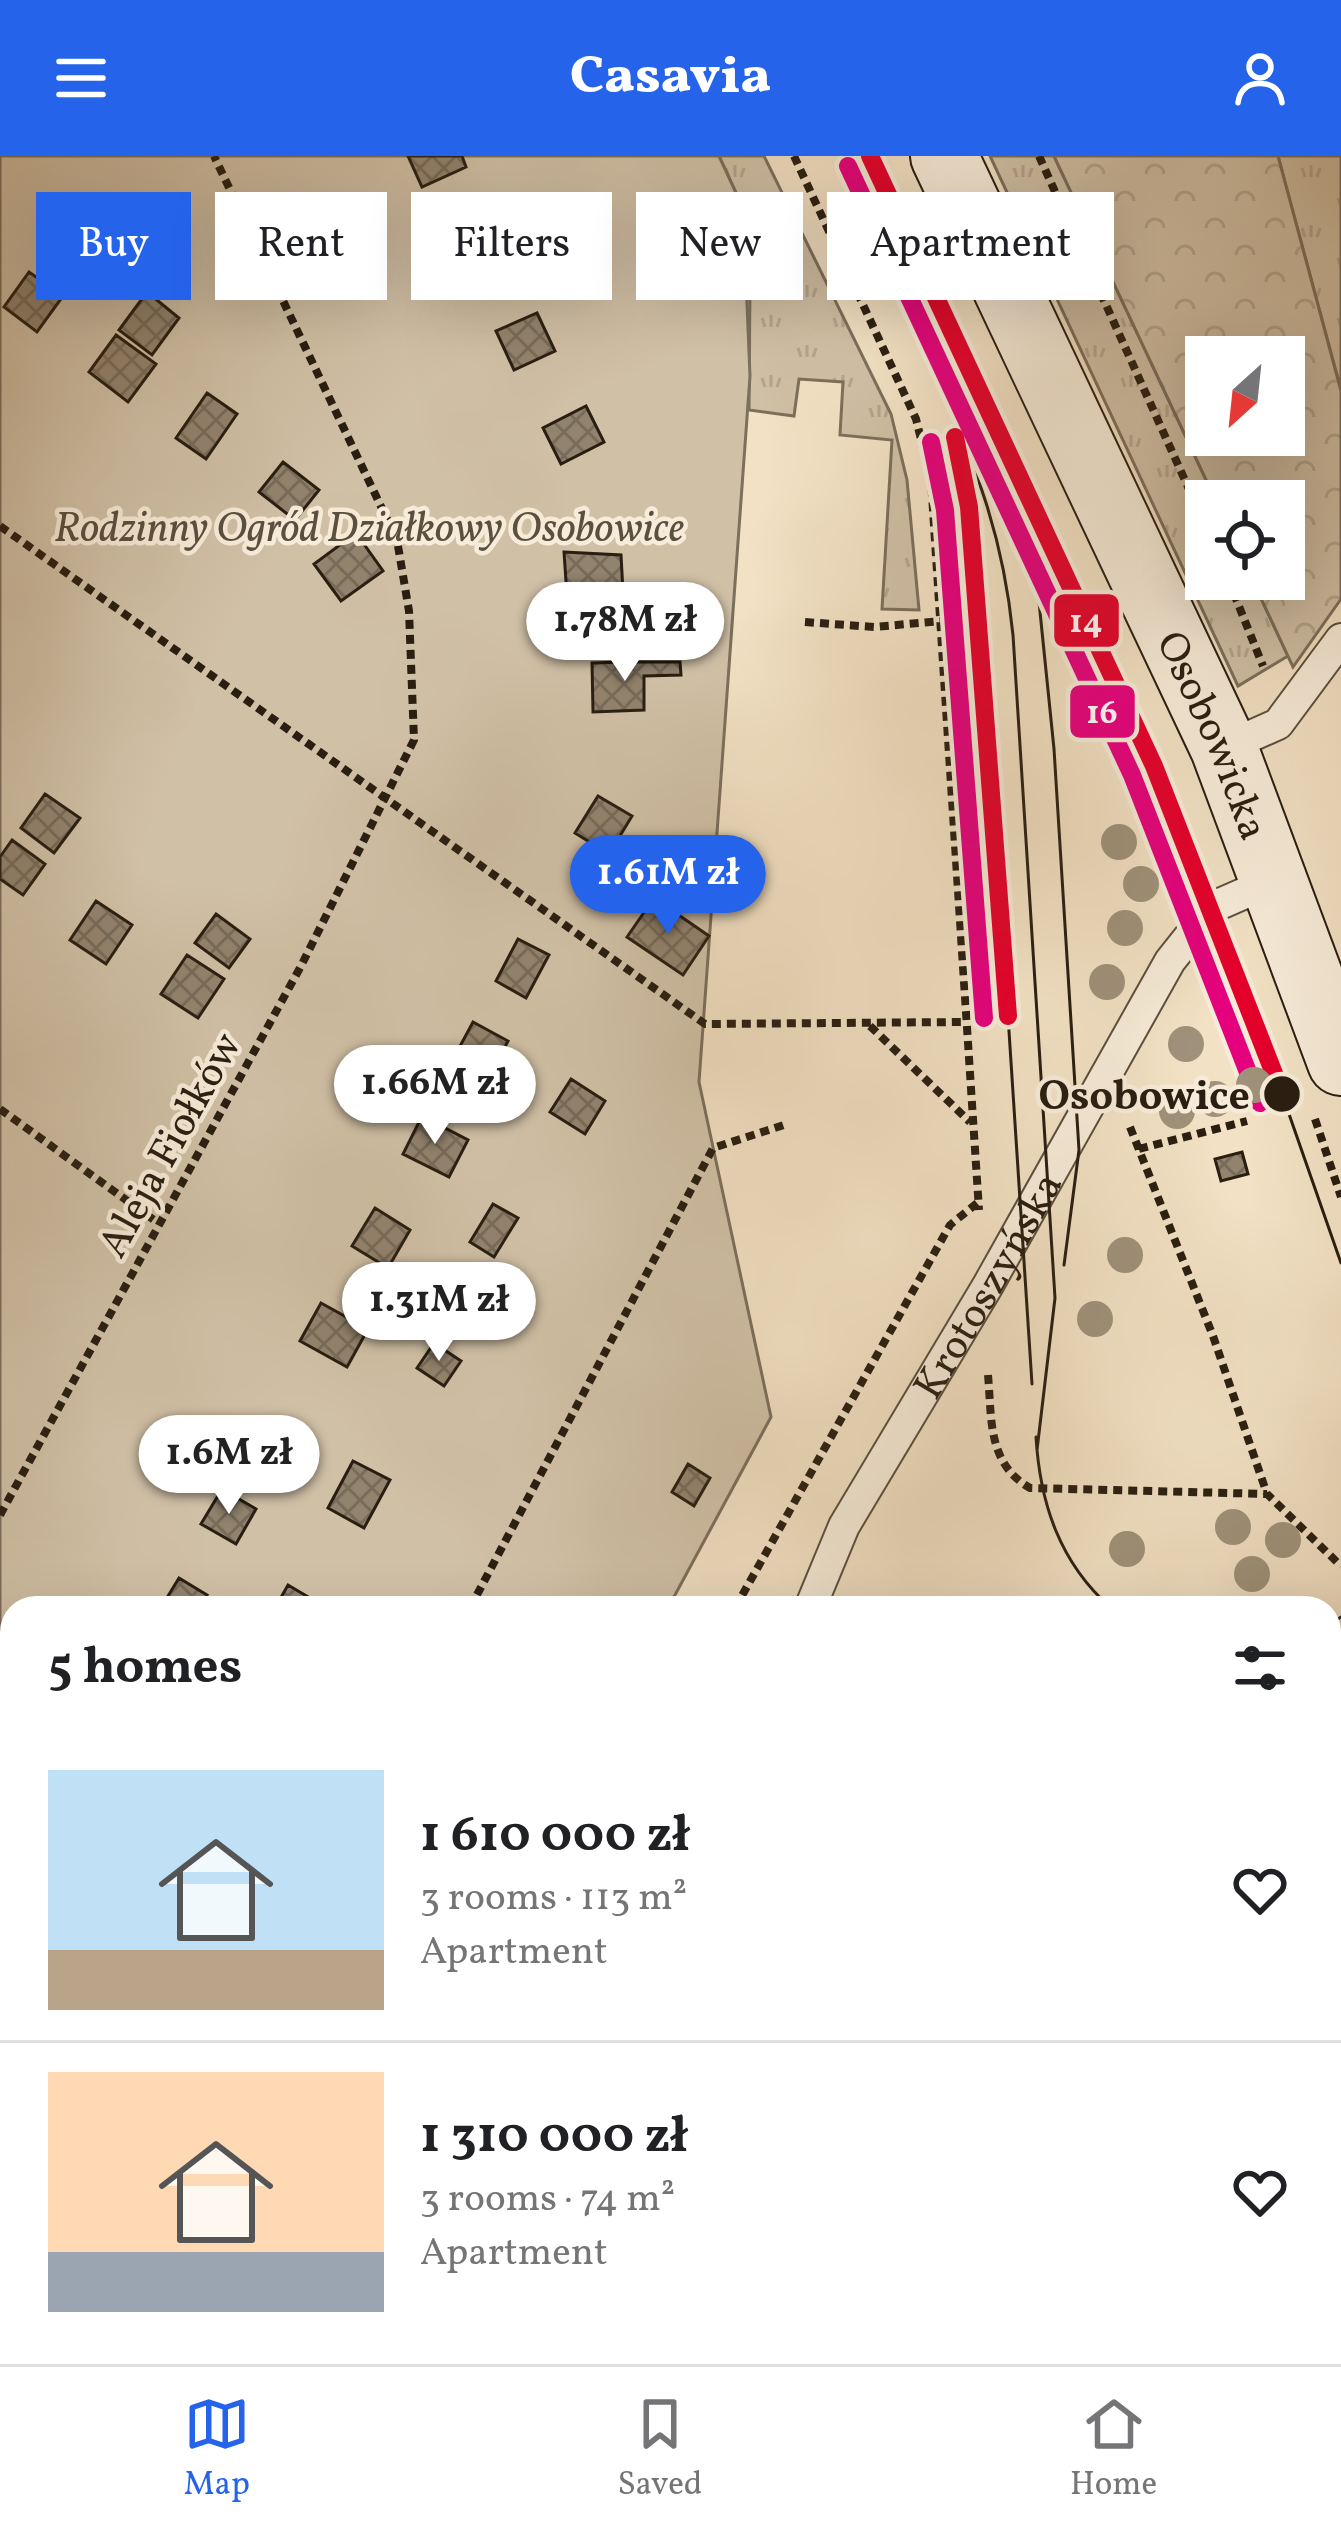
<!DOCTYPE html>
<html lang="en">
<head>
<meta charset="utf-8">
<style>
  :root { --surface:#fff; --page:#f2f2f2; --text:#202124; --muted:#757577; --line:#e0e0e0; --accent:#2563eb }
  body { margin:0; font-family:Vollkorn,serif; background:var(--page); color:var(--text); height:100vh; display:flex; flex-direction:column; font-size:45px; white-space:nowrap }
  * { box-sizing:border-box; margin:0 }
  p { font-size:39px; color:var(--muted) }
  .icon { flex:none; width:66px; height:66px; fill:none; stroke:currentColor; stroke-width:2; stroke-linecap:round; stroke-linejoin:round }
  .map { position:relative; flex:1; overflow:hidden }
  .sheet { position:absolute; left:0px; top:1440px; width:1341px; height:768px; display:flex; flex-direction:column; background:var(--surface); border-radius:36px 36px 0 0; box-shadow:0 12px 48px #0002 }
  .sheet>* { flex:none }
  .hud { position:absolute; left:36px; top:36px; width:1269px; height:108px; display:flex; gap:24px }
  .needle { width:78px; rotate:207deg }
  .controls { position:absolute; left:1185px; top:180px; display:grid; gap:24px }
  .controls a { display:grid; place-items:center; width:120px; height:120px; border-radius:0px; background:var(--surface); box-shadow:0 12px 48px #0002; font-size:60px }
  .price { position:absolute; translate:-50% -102px; padding:0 27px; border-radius:42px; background:#fff; color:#222; font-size:39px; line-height:78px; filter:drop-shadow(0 3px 6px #0008) }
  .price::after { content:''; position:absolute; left:50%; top:72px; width:36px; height:27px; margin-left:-18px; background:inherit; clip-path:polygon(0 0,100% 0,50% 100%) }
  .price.active { background:var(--accent); color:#fff }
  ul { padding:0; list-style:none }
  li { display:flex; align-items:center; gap:36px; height:300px; padding:0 48px }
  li+li { border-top:3px solid var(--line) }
  li span { display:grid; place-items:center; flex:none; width:336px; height:240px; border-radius:0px; color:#555 }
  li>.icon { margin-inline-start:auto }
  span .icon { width:144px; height:144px; fill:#fffc; stroke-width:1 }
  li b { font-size:51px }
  h2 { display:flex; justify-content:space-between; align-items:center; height:144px; padding:0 48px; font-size:51px }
  .chip { padding:0 42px; border-radius:0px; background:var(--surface); box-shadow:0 12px 48px #0002; font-size:42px; line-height:108px }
  .chip.active { background:var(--accent); color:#fff }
  header { display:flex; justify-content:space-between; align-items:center; height:156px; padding:0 48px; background:var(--accent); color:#fff; font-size:54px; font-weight:800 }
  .tab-bar { display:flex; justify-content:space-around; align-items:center; height:168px; border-top:3px solid var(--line); background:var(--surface); font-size:33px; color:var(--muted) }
  .tab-bar a { display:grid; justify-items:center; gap:6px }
  .tab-bar .active { color:var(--accent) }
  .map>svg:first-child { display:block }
  .grass { fill:url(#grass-tufts); stroke:#7c6f5c; stroke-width:3 }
  .forest { fill:url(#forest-crowns); stroke:#7c6f5c; stroke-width:3; fill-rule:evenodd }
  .garden { fill:#d0c0a6; stroke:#7c6f5c; stroke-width:3 }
  .building { fill:url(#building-cross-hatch); stroke:#291e11; stroke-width:3 }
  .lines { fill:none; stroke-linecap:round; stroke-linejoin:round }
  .lane-casing { stroke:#5b4f3e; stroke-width:34 }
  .street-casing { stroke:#5b4f3e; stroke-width:62 }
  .secondary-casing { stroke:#291e11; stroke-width:70 }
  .path { stroke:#291e11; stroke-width:8; stroke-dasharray:9 6; stroke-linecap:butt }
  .lane { stroke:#f7ecd9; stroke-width:30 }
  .street { stroke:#f7ecd9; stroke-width:57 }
  .secondary { stroke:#f7ecd9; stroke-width:66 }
  .tram { stroke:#291e11; stroke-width:3 }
  .tram-1-casing { stroke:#f7ecd9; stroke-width:27 }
  .tram-2-casing { stroke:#f7ecd9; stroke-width:27 }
  .tram-1 { stroke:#e4002b; stroke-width:18 }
  .tram-2 { stroke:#e5007d; stroke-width:18 }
  .tree { fill:#9f917a }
  .stop-dot { fill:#291e11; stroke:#f7ecd9; stroke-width:4.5 }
  .labels { text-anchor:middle; stroke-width:9; stroke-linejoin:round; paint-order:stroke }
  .park-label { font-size:42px; font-style:italic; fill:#5b4f3e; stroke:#f7ecd9 }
  .street-label { font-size:42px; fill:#291e11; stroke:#f7ecd9 }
  .stop-label { font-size:42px; font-weight:bold; fill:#291e11; stroke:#f7ecd9; text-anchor:end }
  .line-badge { stroke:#f7ecd9; stroke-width:4.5 }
  .badge-label { font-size:33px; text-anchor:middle; font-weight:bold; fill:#fff }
</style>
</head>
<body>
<header><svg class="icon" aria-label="menu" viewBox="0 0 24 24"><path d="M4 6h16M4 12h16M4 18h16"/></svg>Casavia<svg class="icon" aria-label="person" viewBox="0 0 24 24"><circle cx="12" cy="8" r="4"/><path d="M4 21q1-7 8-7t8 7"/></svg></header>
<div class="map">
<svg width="1341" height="2208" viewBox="0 0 1341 2208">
  <defs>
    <pattern id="grass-tufts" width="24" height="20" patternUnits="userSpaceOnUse" patternTransform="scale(3)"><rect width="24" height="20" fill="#d0c0a6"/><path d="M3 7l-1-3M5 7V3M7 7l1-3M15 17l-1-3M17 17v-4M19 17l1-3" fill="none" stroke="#b3a58e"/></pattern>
    <pattern id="forest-crowns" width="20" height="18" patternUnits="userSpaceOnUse" patternTransform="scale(3)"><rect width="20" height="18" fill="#d0c0a6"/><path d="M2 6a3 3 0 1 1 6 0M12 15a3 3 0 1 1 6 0" fill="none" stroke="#b3a58e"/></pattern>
    <pattern id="building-cross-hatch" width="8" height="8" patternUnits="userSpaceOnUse" patternTransform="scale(3)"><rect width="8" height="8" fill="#92836e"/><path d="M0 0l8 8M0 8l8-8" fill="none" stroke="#776b59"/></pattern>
  </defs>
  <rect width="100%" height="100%" fill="#f2e1c4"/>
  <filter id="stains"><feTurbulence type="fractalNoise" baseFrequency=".00167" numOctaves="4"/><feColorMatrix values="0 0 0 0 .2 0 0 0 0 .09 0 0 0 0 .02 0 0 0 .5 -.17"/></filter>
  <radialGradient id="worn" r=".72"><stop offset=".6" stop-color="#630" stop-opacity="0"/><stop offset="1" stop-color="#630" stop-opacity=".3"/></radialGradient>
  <path class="grass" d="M719,0H764L891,258L907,324L919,454L882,453L892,284L840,279L843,226L799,223L794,260L749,254L750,126L743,52Z
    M990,0H1054L1216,345H1206V423H1252L1288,500L1238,530Z
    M1278,0H1341V234Z
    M1329,1927L1341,1935V2208H959L956,2196H1329Z"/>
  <path class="forest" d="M1054,0H1278L1341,235V443L1293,511L1252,423H1284V345H1216ZM1206,201H1284V279H1206Z"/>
  <path class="garden" d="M0,0H719L743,52L750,220L699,926L771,1261L668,1452H12V2196H269L262,2208H0Z"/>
  <path class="building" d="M408,0H462L466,11L422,31Z
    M499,59L517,96L462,123L445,85Z
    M29,116L63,140L37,176L4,151Z
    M147,136L179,162L152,199L119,174Z
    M537,157L555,195L514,214L496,175Z
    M116,179L156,208L128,246L89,216Z
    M207,237L237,258L206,303L176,282Z
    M586,250L604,286L561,308L543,272Z
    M283,306L319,334L295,364L259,336Z
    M356,377L383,415L341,445L314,408Z
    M564,396L621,399L623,436L567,440Z
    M623,506H680L681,519L644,520V554L593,556L592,507Z
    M45,638L80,662L54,697L21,672Z
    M598,640L632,660L609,698L575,677Z
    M12,684L45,708L23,739L0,723V701Z
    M654,742L709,780L683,819L627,781Z
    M96,745L132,769L106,808L70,784Z
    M216,758L250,783L229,812L195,787Z
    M518,783L549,799L526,842L496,825Z
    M187,799L224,823L198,862L161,838Z
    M473,866L508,885L488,923L452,905Z
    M571,923L605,945L585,978L550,956Z
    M422,960L468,984L449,1021L403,998Z
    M1242,996L1248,1018L1221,1025L1215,1003Z
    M493,1048L518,1062L494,1101L470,1086Z
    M375,1052L410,1074L388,1112L352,1090Z
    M321,1147L368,1173L347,1211L300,1185Z
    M434,1187L461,1205L444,1230L417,1212Z
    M353,1305L390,1324L364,1372L328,1352Z
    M688,1308L710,1322L694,1350L672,1336Z
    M222,1333L256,1353L236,1388L201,1368Z
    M179,1422L207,1439L199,1452H177L165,1445Z
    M288,1429L315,1445L311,1452H275Z
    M12,1716V1763L0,1757V1738Z
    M12,1956V1990L0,1981Z
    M456,2196H500L523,2208H450Z
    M743,2196H830L833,2208H746Z"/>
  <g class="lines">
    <g class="lane-casing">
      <g id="lane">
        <path d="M1224,592L1278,568L1341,483"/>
        <path id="s1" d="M810,1452L844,1370L987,1131L1170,805L1213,751L1277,723"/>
      </g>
    </g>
    <g class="street-casing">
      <path id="street" d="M1329,1596L1341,1599
        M911,2196L914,2208
        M384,2208L391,2196"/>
    </g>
    <g class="secondary-casing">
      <g id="secondary">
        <path id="s2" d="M944,0L1224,592L1341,906"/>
      </g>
    </g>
    <path class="path" d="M794,0L916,263L931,324L979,1054
      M1039,0L1206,371
      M0,370L705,868L964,866
      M1228,423L1263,510
      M805,466L874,471L941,465
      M1134,545L1099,559L1173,731
      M1211,827L1242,817
      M870,870L970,966
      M0,953L158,1067
      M1315,963L1341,1041
      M1130,971L1213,1180L1267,1338L1341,1410
      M1139,993L1247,965
      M988,1219C992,1263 987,1307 1030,1332L1267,1338
      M0,1359L301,810L414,584L409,455L397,384L214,0
      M470,1452L713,992L787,968
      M735,1452L950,1069L981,1044
      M0,2081L12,2090
      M162,2196L178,2208
      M58,2208L65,2196"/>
    <use href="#lane" class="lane"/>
    <use href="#street" class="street"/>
    <use href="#secondary" class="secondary"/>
    <path class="tram" d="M934,219C976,309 1003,379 1013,479L1055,1142L1037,1294
      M1010,380L1039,446L1054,593L1079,994L1064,1109
      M1008,860L1032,1228
      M1282,938L1341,1107
      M1036,1281C1040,1348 1060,1407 1111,1452
      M1329,1469L1341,1461"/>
    <g class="tram-1-casing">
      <path id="tram-1" d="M870,0L1154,610L1282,938
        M955,281L969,351L1008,860"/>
    </g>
    <g class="tram-2-casing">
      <path id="tram-2" d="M848,10L1132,619L1260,947
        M931,286L945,354L984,862"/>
    </g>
    <use href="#tram-1" class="tram-1"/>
    <use href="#tram-2" class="tram-2"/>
  </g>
  <g class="tree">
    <circle cx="1119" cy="686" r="18"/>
    <circle cx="1141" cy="728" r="18"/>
    <circle cx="1125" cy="772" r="18"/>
    <circle cx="1107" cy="826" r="18"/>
    <circle cx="1186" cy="888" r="18"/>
    <circle cx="1254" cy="929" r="18"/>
    <circle cx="1215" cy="943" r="18"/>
    <circle cx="1177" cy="955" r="18"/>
    <circle cx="1125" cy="1099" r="18"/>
    <circle cx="1095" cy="1163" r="18"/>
    <circle cx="1233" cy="1371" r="18"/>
    <circle cx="1283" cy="1384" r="18"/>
    <circle cx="1127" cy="1393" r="18"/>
    <circle cx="1252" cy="1418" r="18"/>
  </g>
  <circle class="stop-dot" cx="1282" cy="938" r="20"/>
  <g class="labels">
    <g class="park-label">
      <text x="369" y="385">Rodzinny Ogród Działkowy Osobowice</text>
    </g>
    <g class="street-label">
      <text dy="15" stroke="none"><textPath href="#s2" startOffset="639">Osobowicka</textPath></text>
      <text transform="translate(168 988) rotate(-61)" y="15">Aleja Fiołków</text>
      <text dy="15" stroke="none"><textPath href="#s1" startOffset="369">Krotoszyńska</textPath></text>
    </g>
    <g class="stop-label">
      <text x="1250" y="953">Osobowice</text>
    </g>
  </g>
  <g class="line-badge">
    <rect x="1052" y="436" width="69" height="57" rx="12" fill="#e4002b"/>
    <rect x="1068" y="527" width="69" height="57" rx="12" fill="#e5007d"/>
  </g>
  <g class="badge-label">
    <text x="1086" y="476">14</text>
    <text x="1102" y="567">16</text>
  </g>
  <rect width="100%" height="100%" filter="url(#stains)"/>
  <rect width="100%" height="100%" fill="url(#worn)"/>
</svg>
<div class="controls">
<a><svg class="needle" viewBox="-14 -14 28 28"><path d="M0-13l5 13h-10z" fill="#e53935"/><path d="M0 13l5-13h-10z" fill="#757577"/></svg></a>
<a><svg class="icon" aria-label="locate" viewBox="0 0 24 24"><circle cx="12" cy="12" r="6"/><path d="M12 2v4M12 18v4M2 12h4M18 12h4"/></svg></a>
</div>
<b class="price" style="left:625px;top:528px">1.78M zł</b>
<b class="price active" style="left:668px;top:781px">1.61M zł</b>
<b class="price" style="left:435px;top:991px">1.66M zł</b>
<b class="price" style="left:439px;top:1208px">1.31M zł</b>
<b class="price" style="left:229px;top:1361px">1.6M zł</b>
<div class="hud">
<a class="chip active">Buy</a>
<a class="chip">Rent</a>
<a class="chip">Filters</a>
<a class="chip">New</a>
<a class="chip">Apartment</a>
</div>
<section class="sheet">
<h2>5 homes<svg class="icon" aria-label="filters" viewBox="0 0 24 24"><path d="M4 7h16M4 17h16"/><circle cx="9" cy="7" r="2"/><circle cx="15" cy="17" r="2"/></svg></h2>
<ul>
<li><span style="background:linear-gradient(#bfe0f5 75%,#b9a48a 0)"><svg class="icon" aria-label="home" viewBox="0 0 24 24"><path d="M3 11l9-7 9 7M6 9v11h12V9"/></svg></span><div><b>1 610 000 zł</b><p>3 rooms · 113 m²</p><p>Apartment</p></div><svg class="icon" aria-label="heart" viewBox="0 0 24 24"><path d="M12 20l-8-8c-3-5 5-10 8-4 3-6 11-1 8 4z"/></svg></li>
<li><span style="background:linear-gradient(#ffd9b3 75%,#9aa5b1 0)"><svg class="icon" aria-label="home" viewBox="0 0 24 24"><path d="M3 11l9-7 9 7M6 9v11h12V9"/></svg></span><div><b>1 310 000 zł</b><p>3 rooms · 74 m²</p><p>Apartment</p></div><svg class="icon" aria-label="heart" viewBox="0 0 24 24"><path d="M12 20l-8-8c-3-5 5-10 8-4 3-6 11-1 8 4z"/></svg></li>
</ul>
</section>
</div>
<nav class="tab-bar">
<a class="active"><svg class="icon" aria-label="map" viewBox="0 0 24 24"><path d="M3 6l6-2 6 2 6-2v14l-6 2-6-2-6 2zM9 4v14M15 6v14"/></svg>Map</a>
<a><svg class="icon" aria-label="saved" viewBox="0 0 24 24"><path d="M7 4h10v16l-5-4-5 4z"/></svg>Saved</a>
<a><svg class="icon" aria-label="home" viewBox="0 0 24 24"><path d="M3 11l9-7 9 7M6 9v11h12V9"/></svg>Home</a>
</nav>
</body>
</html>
